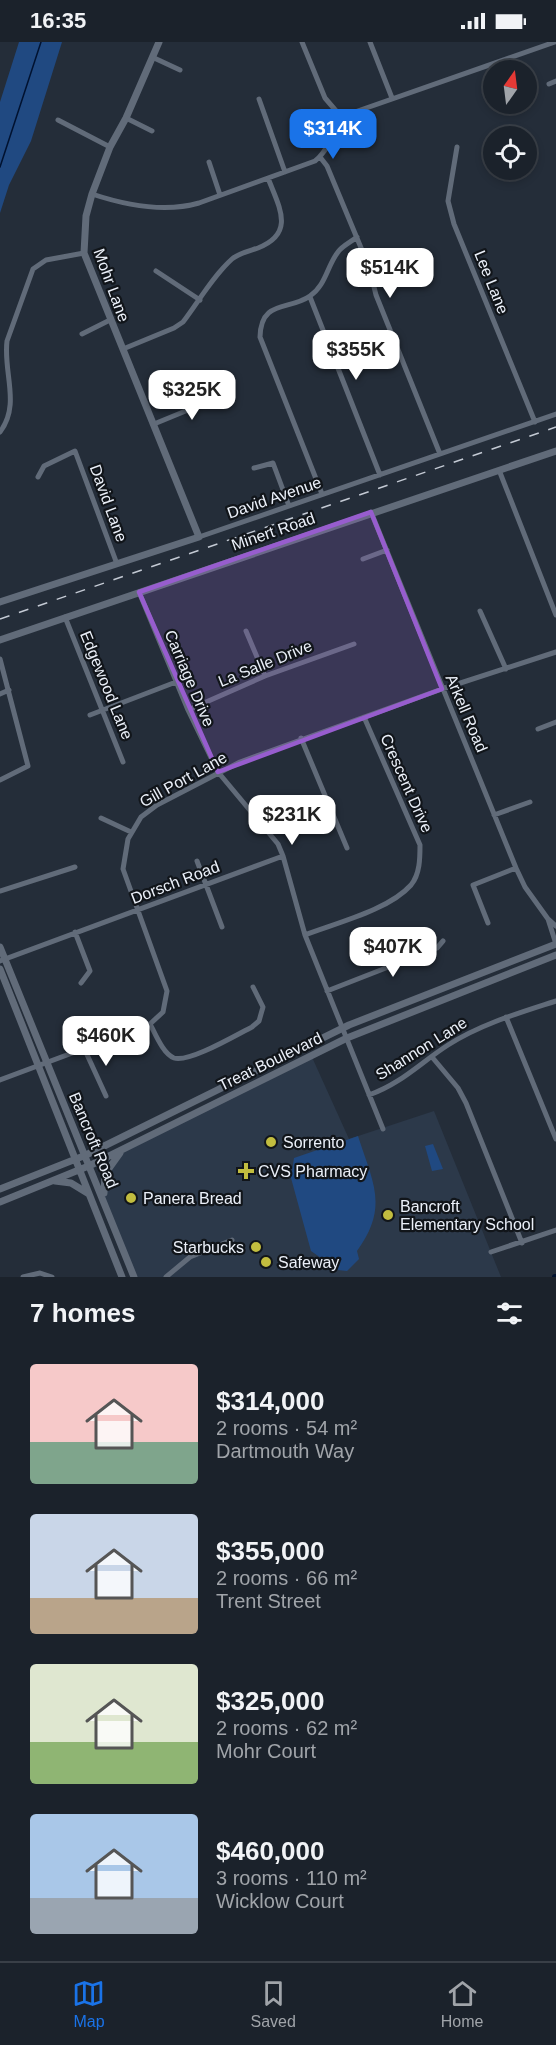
<!DOCTYPE html>
<html lang="en">
<head>
<meta charset="utf-8">
<style>
  :root { --surface:#1b222b; --page:#242a33; --text:#f1f3f6; --muted:#a0a4a9; --line:#393f47; --accent:#1a73e8 }
  body { margin:0; font-family:Helvetica,sans-serif; background:var(--page); color:var(--text); height:100vh; display:flex; flex-direction:column; font-size:22px; white-space:nowrap }
  * { box-sizing:border-box; margin:0 }
  p { font-size:20px; color:var(--muted) }
  .icon { flex:none; width:33px; height:33px; fill:none; stroke:currentColor; stroke-width:2; stroke-linecap:round; stroke-linejoin:round }
  .map { position:relative; height:1235px; overflow:hidden }
  .sheet { display:flex; flex-direction:column; background:var(--surface); flex:1 }
  .sheet>* { flex:none }
  .needle { width:39px; rotate:14deg }
  .tools { position:absolute; left:483px; top:18px; display:grid; gap:12px }
  .tools a { display:grid; place-items:center; width:54px; height:54px; border-radius:50%; background:var(--surface); box-shadow:0 3px 9px #0003,0 0 0 2px var(--line); font-size:30px }
  .price { position:absolute; translate:-50% -51px; padding:0 14px; border-radius:12px; background:#fff; color:#222; font-size:20px; line-height:39px; filter:drop-shadow(0 2px 3px #0008) }
  .price::after { content:''; position:absolute; left:50%; top:36px; width:18px; height:14px; margin-left:-9px; background:inherit; clip-path:polygon(0 0,100% 0,50% 100%) }
  .price.selected { background:var(--accent); color:#fff }
  ul { padding:0; list-style:none }
  li { display:flex; align-items:center; gap:18px; height:150px; padding:0 30px }
  li span { display:grid; place-items:center; flex:none; width:168px; height:120px; border-radius:6px; color:#555 }
  li>.icon { margin-inline-start:auto }
  span .icon { width:72px; height:72px; fill:#fffc; stroke-width:1 }
  li b { font-size:26px }
  h2 { display:flex; justify-content:space-between; align-items:center; height:72px; padding:0 30px; font-size:26px }
  .status { display:flex; justify-content:space-between; align-items:center; height:42px; padding:0 30px; background:var(--surface); direction:ltr }
  .status svg { height:16px; fill:currentColor }
  .menu { display:flex; justify-content:space-around; align-items:center; height:84px; border-top:2px solid var(--line); background:var(--surface); font-size:16px; color:var(--muted) }
  .menu a { display:grid; justify-items:center; gap:3px }
  .menu .selected { color:var(--accent) }
  .map>svg:first-child { display:block }
  .built { fill:#2c394a }
  .green { fill:#204981 }
  .lines { fill:none; stroke-linecap:round; stroke-linejoin:round }
  .stream { stroke:#001230; stroke-width:1.5 }
  .canal { stroke:#001230; stroke-width:6 }
  .street { stroke:#616b79; stroke-width:5 }
  .secondary { stroke:#616b79; stroke-width:7 }
  .rail { stroke:#c4cad4; stroke-width:1.5; stroke-dasharray:10 10; stroke-linecap:butt }
  .marked { fill:#975dce; fill-opacity:0.2; stroke:#975dce; stroke-width:4.5; stroke-linejoin:round }
  .poi-dot { fill:#c2bd3f; stroke:#11151a; stroke-width:2 }
  .labels { text-anchor:middle; stroke-width:4.5; stroke-linejoin:round; paint-order:stroke }
  .street-label { font-size:16px; fill:#ebf0f9; stroke:#11151a }
  .poi-label { font-size:16px; fill:#ebf0f9; stroke:#11151a; text-anchor:start }
</style>
</head>
<body>
<div class="status"><b>16:35</b><svg viewBox="0 0 49 12"><path d="M0 12V9h3v3zM5 12V6h3v6zM10 12V3h3v9zM15 12V0h3v12zM26 1h20v11H26zM47 4h2v5h-2z"/></svg></div>
<div class="map">
<svg width="556" height="1235" viewBox="0 0 556 1235">
  <rect width="100%" height="100%" fill="#242d39"/>
  <path class="built" d="M311,1013L349,1097L434,1069L501,1235H134L105,1160V1132L125,1106Z"/>
  <path class="green" d="M19,0H62L31,99L9,143L0,171V60Z
    M358,1094C373,1141 389,1165 357,1209L359,1217L347,1229L338,1228L311,1209L291,1136L294,1116Z
    M433,1102L443,1127L432,1129L425,1104Z"/>
  <g class="lines">
    <path class="stream" d="M0,125L41,0"/>
    <path class="canal" d="M555,1235H556"/>
    <path class="street" d="M302,0L325,56L343,77
      M370,0L392,56
      M152,15L180,28
      M549,42L556,39
      M259,57L285,130
      M126,76L152,89
      M58,78L110,105
      M457,105L448,159L454,182L535,380
      M320,115L327,124L369,225L376,253L440,412
      M209,120L220,153
      M92,152C125,163 164,171 199,161L315,119C332,106 333,83 352,71L555,0
      M156,229L200,258
      M310,255L380,433
      M82,292L110,278
      M123,307L174,286L183,280C199,259 213,234 232,217C239,211 249,209 258,206C296,191 279,165 268,136
      M154,382L222,354
      M0,390C21,362 3,331 7,299L33,227L46,218L84,211
      M254,426L273,421L289,464
      M499,428L556,573
      M38,435L44,424L75,409L117,522
      M322,452L260,295C261,257 289,269 310,254C326,243 327,224 338,210C342,204 351,200 357,195
      M371,470L516,826L525,845L548,877
      M199,495L556,372
      M363,517L387,508
      M139,550L188,668L218,730L278,802L283,814L305,893L383,1087
      M480,569L506,627
      M65,575L123,720
      M246,589L265,634
      M0,617L28,724L0,738
      M0,652L9,648
      M188,668L265,634L354,602
      M90,673L176,640
      M538,687L556,680
      M301,696L347,806
      M494,773L530,760
      M101,776L131,790
      M197,819L222,885
      M0,849L75,825
      M488,881L473,843L516,826
      M556,884L548,877L556,902
      M75,890L90,929L81,941
      M305,893C336,881 389,868 411,843C420,832 420,816 420,803L364,675
      M0,919L283,814
      M327,949L437,906L443,899
      M506,975L556,1097
      M150,982C155,991 163,1012 174,1016C189,1021 236,993 252,985L259,979L263,965L253,945
      M84,1006L106,1054
      M432,1015L458,1046L466,1061L522,1201
      M0,1038L150,982L163,970L167,949L123,827L128,797L141,775L157,763L240,720L442,647L556,610
      M369,1053C402,1041 420,1021 448,1003C481,982 519,971 556,959
      M491,1210L556,1188
      M23,1235L40,1231L52,1235
      M166,1235L190,1215L232,1198"/>
    <path class="secondary" d="M0,560L199,495L84,211L86,174L92,152L110,105L126,76L159,0
      M0,598L556,409
      M0,905L134,1235
      M0,927L122,1235
      M55,1139L71,1141L89,1152
      M0,1147L86,1113L349,983L556,902
      M104,1151L105,1132L120,1111
      M0,1160L91,1123L347,996L556,913"/>
    <path class="rail" d="M0,577L556,385"/>
  </g>
  <path class="marked" d="M371,470L442,647L218,730L139,550Z"/>
  <g class="poi-dot">
    <circle cx="271" cy="1100" r="6"/>
    <path d="M243 1120h6v6h6v6h-6v6h-6v-6h-6v-6h6z"/>
    <circle cx="131" cy="1156" r="6"/>
    <circle cx="388" cy="1173" r="6"/>
    <circle cx="256" cy="1205" r="6"/>
    <circle cx="266" cy="1220" r="6"/>
  </g>
  <g class="labels">
    <g class="street-label">
      <text transform="translate(492 240) rotate(68)" y="6">Lee Lane</text>
      <text transform="translate(112 243) rotate(70)" y="6">Mohr Lane</text>
      <text transform="translate(274 455) rotate(-19)" y="6">David Avenue</text>
      <text transform="translate(109 461) rotate(70)" y="6">David Lane</text>
      <text transform="translate(273 489) rotate(-19)" y="6">Minert Road</text>
      <text transform="translate(265 621) rotate(-22)" y="6">La Salle Drive</text>
      <text transform="translate(190 636) rotate(67)" y="6">Carriage Drive</text>
      <text transform="translate(107 643) rotate(68)" y="6">Edgewood Lane</text>
      <text transform="translate(467 671) rotate(67)" y="6">Arkell Road</text>
      <text transform="translate(183 737) rotate(-29)" y="6">Gill Port Lane</text>
      <text transform="translate(407 741) rotate(66)" y="6">Crescent Drive</text>
      <text transform="translate(175 840) rotate(-21)" y="6">Dorsch Road</text>
      <text transform="translate(421 1006) rotate(-32)" y="6">Shannon Lane</text>
      <text transform="translate(270 1019) rotate(-26)" y="6">Treat Boulevard</text>
      <text transform="translate(94 1098) rotate(67)" y="6">Bancroft Road</text>
    </g>
    <g class="poi-label">
      <text x="283" y="1106">Sorrento</text>
      <text x="258" y="1135">CVS Pharmacy</text>
      <text x="143" y="1162">Panera Bread</text>
      <text x="400" y="1170">Bancroft<tspan x="400" dy="18">Elementary School</tspan></text>
      <text x="244" y="1211" text-anchor="end">Starbucks</text>
      <text x="278" y="1226">Safeway</text>
    </g>
  </g>
</svg>
<div class="tools">
<a><svg class="needle" viewBox="-14 -14 28 28"><path d="M0-13l5 13h-10z" fill="#e53935"/><path d="M0 13l5-13h-10z" fill="#a0a4a9"/></svg></a>
<a><svg class="icon" aria-label="locate" viewBox="0 0 24 24"><circle cx="12" cy="12" r="6"/><path d="M12 2v4M12 18v4M2 12h4M18 12h4"/></svg></a>
</div>
<b class="price selected" style="left:333px;top:118px">$314K</b>
<b class="price" style="left:390px;top:257px">$514K</b>
<b class="price" style="left:356px;top:339px">$355K</b>
<b class="price" style="left:192px;top:379px">$325K</b>
<b class="price" style="left:292px;top:804px">$231K</b>
<b class="price" style="left:393px;top:936px">$407K</b>
<b class="price" style="left:106px;top:1025px">$460K</b>
</div>
<section class="sheet">
<h2>7 homes<svg class="icon" aria-label="filters" viewBox="0 0 24 24"><path d="M4 7h16M4 17h16"/><circle cx="9" cy="7" r="2"/><circle cx="15" cy="17" r="2"/></svg></h2>
<ul>
<li><span style="background:linear-gradient(#f6c9c9 65%,#7fa58c 0)"><svg class="icon" aria-label="home" viewBox="0 0 24 24"><path d="M3 11l9-7 9 7M6 9v11h12V9"/></svg></span><div><b>$314,000</b><p>2 rooms · 54 m²</p><p>Dartmouth Way</p></div></li>
<li><span style="background:linear-gradient(#c9d6e8 70%,#b9a48a 0)"><svg class="icon" aria-label="home" viewBox="0 0 24 24"><path d="M3 11l9-7 9 7M6 9v11h12V9"/></svg></span><div><b>$355,000</b><p>2 rooms · 66 m²</p><p>Trent Street</p></div></li>
<li><span style="background:linear-gradient(#dfe7d0 65%,#8fb573 0)"><svg class="icon" aria-label="home" viewBox="0 0 24 24"><path d="M3 11l9-7 9 7M6 9v11h12V9"/></svg></span><div><b>$325,000</b><p>2 rooms · 62 m²</p><p>Mohr Court</p></div></li>
<li><span style="background:linear-gradient(#a9c7e8 70%,#9aa5b1 0)"><svg class="icon" aria-label="home" viewBox="0 0 24 24"><path d="M3 11l9-7 9 7M6 9v11h12V9"/></svg></span><div><b>$460,000</b><p>3 rooms · 110 m²</p><p>Wicklow Court</p></div></li>
</ul>
</section>
<nav class="menu">
<a class="selected"><svg class="icon" aria-label="map" viewBox="0 0 24 24"><path d="M3 6l6-2 6 2 6-2v14l-6 2-6-2-6 2zM9 4v14M15 6v14"/></svg>Map</a>
<a><svg class="icon" aria-label="saved" viewBox="0 0 24 24"><path d="M7 4h10v16l-5-4-5 4z"/></svg>Saved</a>
<a><svg class="icon" aria-label="home" viewBox="0 0 24 24"><path d="M3 11l9-7 9 7M6 9v11h12V9"/></svg>Home</a>
</nav>
</body>
</html>
